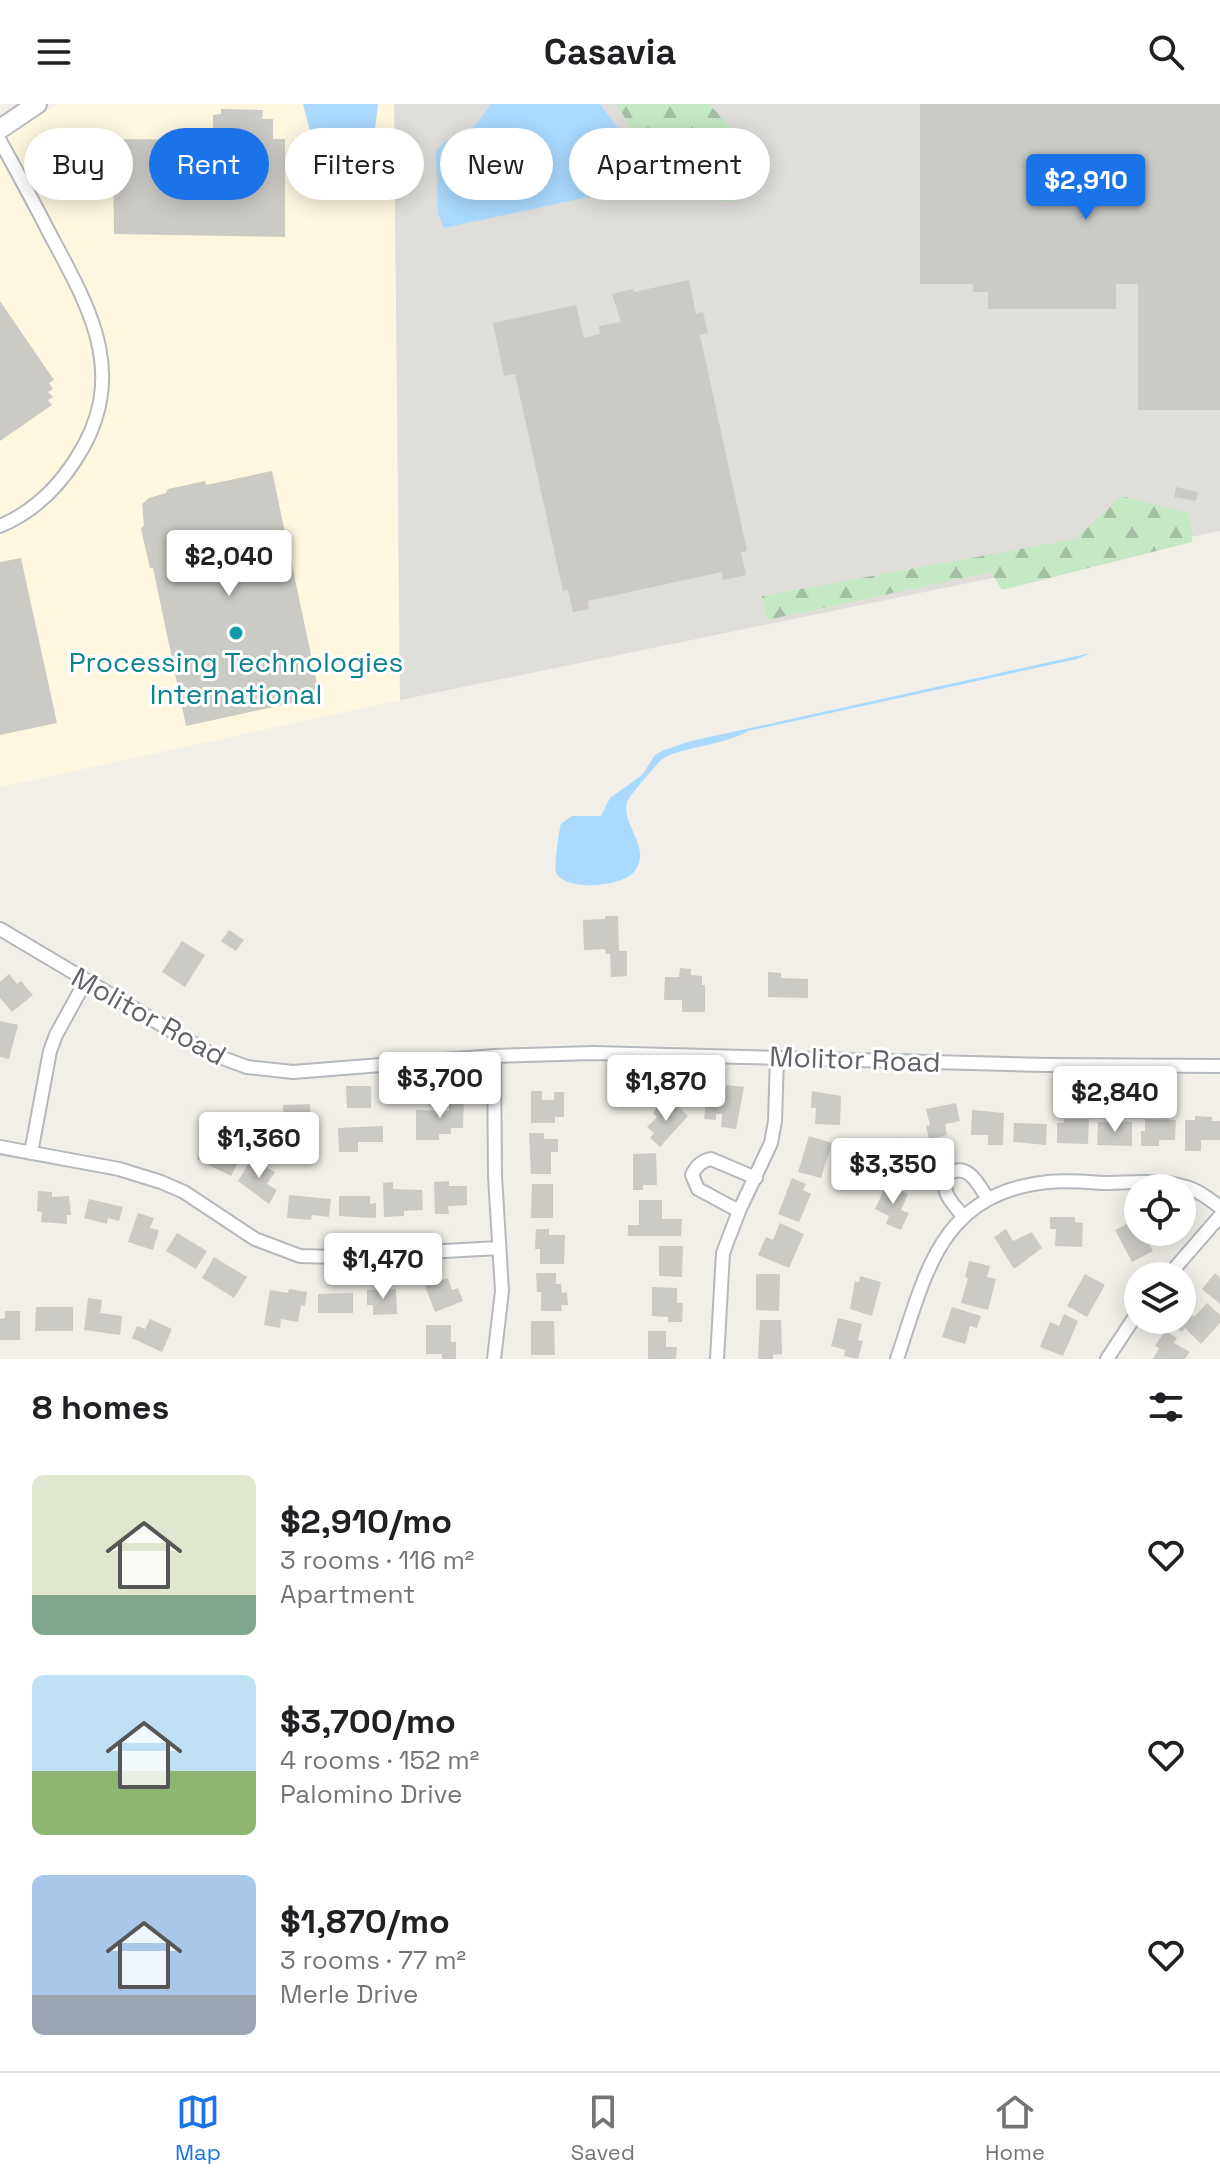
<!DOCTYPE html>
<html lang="en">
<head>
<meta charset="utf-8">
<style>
  :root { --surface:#fff; --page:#f2f2f2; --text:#202124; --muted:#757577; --line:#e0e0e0; --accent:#1a73e8 }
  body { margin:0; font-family:"Space Grotesk",sans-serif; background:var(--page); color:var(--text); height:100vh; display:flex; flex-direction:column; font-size:30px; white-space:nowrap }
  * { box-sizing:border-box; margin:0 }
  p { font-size:26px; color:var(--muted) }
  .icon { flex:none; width:44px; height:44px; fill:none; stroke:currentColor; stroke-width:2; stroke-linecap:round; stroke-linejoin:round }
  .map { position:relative; height:1255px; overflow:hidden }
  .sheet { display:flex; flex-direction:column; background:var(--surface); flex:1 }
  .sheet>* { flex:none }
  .guide { position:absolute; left:24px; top:24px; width:800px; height:72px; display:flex; gap:16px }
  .buttons { position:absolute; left:1124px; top:1070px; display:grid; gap:16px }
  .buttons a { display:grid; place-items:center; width:72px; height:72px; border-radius:50%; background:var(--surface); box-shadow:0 4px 20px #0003; font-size:40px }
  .price { position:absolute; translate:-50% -68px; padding:0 18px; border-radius:8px; background:#fff; color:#222; font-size:26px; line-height:52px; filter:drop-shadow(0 2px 4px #0008) }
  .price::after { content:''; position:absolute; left:50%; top:48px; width:24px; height:18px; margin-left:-12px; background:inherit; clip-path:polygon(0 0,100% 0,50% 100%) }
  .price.selected { background:var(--accent); color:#fff }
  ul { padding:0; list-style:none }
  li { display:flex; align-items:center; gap:24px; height:200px; padding:0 32px }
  li span { display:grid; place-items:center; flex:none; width:224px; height:160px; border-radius:12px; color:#555 }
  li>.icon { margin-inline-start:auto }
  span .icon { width:96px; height:96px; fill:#fffc; stroke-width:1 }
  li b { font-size:34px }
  h2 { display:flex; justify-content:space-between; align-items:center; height:96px; padding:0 32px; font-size:34px }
  .chip { padding:0 28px; border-radius:36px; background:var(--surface); box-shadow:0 4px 20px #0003; font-size:28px; line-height:72px }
  .chip.selected { background:var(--accent); color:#fff }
  header { display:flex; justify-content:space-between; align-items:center; height:104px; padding:0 32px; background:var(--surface); font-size:36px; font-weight:700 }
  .tab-bar { display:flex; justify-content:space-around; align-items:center; height:112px; border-top:2px solid var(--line); background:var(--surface); font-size:22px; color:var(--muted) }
  .tab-bar a { display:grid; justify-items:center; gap:4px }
  .tab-bar .selected { color:var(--accent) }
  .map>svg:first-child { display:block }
  .commercial { fill:#fef7e0 }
  .industrial { fill:#e0deda }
  .forest { fill:url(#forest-firs) }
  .water { fill:#aadaff }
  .building { fill:#cccac5 }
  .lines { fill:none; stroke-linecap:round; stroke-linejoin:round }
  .street-casing { stroke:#b5b8bc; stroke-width:16 }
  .secondary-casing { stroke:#b6babf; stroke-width:22 }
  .street { stroke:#fff; stroke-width:12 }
  .secondary { stroke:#fff; stroke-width:18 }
  .culture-dot { fill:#0f9aa8; stroke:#fff; stroke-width:3 }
  .labels { text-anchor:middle; stroke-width:6; stroke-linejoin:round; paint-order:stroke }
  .culture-label { font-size:28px; fill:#0d838f; stroke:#fff }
  .street-label { font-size:28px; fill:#5f6368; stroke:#fff }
</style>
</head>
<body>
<header><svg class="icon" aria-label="menu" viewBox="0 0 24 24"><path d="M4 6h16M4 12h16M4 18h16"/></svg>Casavia<svg class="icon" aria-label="search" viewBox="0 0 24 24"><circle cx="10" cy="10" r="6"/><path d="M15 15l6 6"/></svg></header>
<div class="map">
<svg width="1220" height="1255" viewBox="0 0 1220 1255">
  <defs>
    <pattern id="forest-firs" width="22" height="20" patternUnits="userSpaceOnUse" patternTransform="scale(2)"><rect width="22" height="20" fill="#c5e8c5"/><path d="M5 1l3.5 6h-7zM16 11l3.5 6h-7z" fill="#a3c0a4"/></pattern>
  </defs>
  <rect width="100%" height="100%" fill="#f1efe8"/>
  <path class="commercial" d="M57,0H394L400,596L0,683V37Z"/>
  <path class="industrial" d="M394,0H1220V427L400,596Z"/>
  <path class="forest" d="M617,0H709L764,60L741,97C728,96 709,99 697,93C661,75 636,34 617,0Z
    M1122,392L1189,409L1192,438L1002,486L991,468L767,516L762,492L1075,435Z"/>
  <path class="water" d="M303,0H378L374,33L366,58C352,65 331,61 317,54Z
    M491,0H600L650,67L651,82L574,96L444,124L438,109L436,47L444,39L475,22Z
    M1091,549L1077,555L748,627C726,641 675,644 661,656C655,662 628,693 627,699C621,722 653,743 634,768C621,783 564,788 556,768C554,764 559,725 561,720L572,712H601L610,694L642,671L655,651L664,646L691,637Z"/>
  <path class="building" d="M920,0H1220V306H1138V180H1116V205H988V188H973V180H920Z
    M221,5L263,6L262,15H273V35H285V133L114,130L113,35L213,36V11L221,10Z
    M689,176L696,210L703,208L708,229L700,231L747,447L741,448L746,471L723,476L722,468L588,497L589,505L573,508L568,486L563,487L515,270L504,272L493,219L576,201L584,234L600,230L599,222L621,218L612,190L633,185L634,188Z
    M0,197L54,276L49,279L53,285L48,288L53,293L48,296L52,301L0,337Z
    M272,367L320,593L186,622L153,464H150L141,425L144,421L142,400L149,394L166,389L168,385L205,377L206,381Z
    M1176,383L1198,388L1196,397L1174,393Z
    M21,454L57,619L0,631V458Z
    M605,812H618L619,847H627V872L611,873L610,850H606L605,845L584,846L583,816L605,815Z
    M229,826L244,836L236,847L221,837Z
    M182,837L205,851L185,883L162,868Z
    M680,864L691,865V871L702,872V881H705V908H682V896H664L665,873H679Z
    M768,868L781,869V874L808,875V894L768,893Z
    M9,870L17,880L21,877L33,891L12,908L0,894V878Z
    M0,917L18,921L9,955L0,953Z
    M726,981L744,983L736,1025L721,1023L722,1010H716V1016L704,1015L708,982L726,984Z
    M346,982H371V1004H347Z
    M531,987H542V996H554V988H564V1013H555V1019H531Z
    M812,987L841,992L840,1021L815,1020L816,1004H811Z
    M449,991L464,992L463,1024H451V1030H439V1036H416V1006L449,1007Z
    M672,997L688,1012L660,1043L650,1034L654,1029L647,1023L657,1013L653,1009L659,1002L664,1006Z
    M956,999L960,1017L945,1020L947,1031L929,1035L926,1022L930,1021L926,1005Z
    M310,1000L311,1025L284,1026L283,1001Z
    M972,1006L1004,1009L1003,1041H988V1031H971Z
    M1195,1012L1212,1013V1017H1220V1036H1201V1047H1185V1016H1195Z
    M1064,1015H1089L1088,1040L1057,1039V1019H1064Z
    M1145,1015L1176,1016L1175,1036H1159V1042H1141V1027H1145Z
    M1098,1018H1132V1042L1097,1041Z
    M1014,1019L1047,1020L1046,1041L1013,1038Z
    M383,1022V1038H358V1048H339L338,1024Z
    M529,1029H544V1035H558V1048H551V1070H531Z
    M809,1032L832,1039L821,1074L798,1068Z
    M899,1033L907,1039L911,1034L922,1041L900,1073L880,1059Z
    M206,1037L226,1047L224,1051L238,1058L231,1072L197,1055Z
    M656,1049L657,1081H643V1086H633V1050Z
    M252,1054L275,1068L267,1080L277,1086L269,1100L238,1077Z
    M792,1074L806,1080L803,1086L811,1090L799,1118L778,1110Z
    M449,1077V1082H467V1101L448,1102L449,1110H435L434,1078Z
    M393,1078V1085L422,1086L423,1106L404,1107V1112L384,1113L383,1079Z
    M532,1080H553V1114H531Z
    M887,1080L908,1090L901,1106L909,1109L901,1126L886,1120L889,1112L875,1105Z
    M38,1087L52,1088V1093L69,1092L71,1111H67V1120L41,1118L42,1108L37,1107Z
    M289,1091L331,1095L329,1113L312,1111L311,1116L287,1114Z
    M339,1092H370V1100L376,1099V1114L339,1112Z
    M89,1095L123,1103L119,1117L108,1114L107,1120L84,1114Z
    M639,1096H662V1115H682L681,1132H628V1121H639Z
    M138,1109L154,1114L150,1124L159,1126L153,1146L128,1138Z
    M1050,1113H1075V1118L1083,1119L1082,1143L1055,1142L1056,1125H1050Z
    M1138,1114V1128H1148L1144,1130L1153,1147L1132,1158L1115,1126Z
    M780,1119L804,1130L789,1164L758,1151L766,1133L773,1136Z
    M536,1125H549V1131H565L564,1160H540V1145H535Z
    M1006,1125L1013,1137L1032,1128L1042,1144L1014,1165L994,1133Z
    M177,1129L207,1147L196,1165L166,1147Z
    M659,1142H683L682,1173L659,1172Z
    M214,1153L247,1173L234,1194L202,1174Z
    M969,1157L990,1162L987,1173L996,1175L988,1206L961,1199L968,1174L965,1173Z
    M536,1169H556V1180H561L562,1189L567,1188L568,1201H561L562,1207H541V1188H537Z
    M1215,1169L1220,1174V1200L1202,1185Z
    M756,1170H780L779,1207L756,1206Z
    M1085,1170L1105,1181L1087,1213L1067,1202Z
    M860,1172L881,1178L872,1212L850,1205L855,1177L859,1178Z
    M448,1174L452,1186L458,1184L463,1197L435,1208L425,1182Z
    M652,1183L677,1184V1199H683L682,1218H668V1213L652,1212Z
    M289,1185L307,1188L305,1202L301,1201L298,1218L281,1215L280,1224L264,1221L270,1186L288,1189Z
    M396,1185L397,1210L373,1211V1201H367V1186Z
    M353,1189V1209H318V1190Z
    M88,1194L102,1196L100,1209L122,1212L120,1231L84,1226Z
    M1207,1199L1220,1211V1219L1201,1240L1185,1224L1182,1228L1171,1219L1174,1216H1182L1185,1205L1194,1213Z
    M36,1203H73V1227H35Z
    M952,1203L981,1212L977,1224L970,1222L965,1240L942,1233Z
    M5,1207H20V1236H0V1215L5,1214Z
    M1064,1210L1078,1217L1063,1252L1040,1243L1050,1218L1059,1222Z
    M838,1214L862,1220L858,1236L863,1237L858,1255L844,1252L845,1246L831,1242Z
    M150,1215L172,1225L162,1248L132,1234L137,1222L145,1225Z
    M760,1216H781L782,1250L773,1251V1255H758Z
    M531,1217H554L555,1251H531Z
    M426,1221H451V1238H456V1255H442V1250H426Z
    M648,1227H666V1243H677L676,1255H648Z
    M1165,1227L1177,1234L1174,1239L1190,1248L1185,1255H1153L1159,1244L1155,1242Z"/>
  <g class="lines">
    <g class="street-casing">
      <path id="street" d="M0,37C18,69 35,101 52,134C92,208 129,274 76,355C57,385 33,408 0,422
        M0,825L209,949L247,963L293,968L494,952L593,949L1046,961L1220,962
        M0,1043L119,1065L161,1078L184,1088L255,1135L300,1152L336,1153L499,1144
        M31,1049L50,947L56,931L85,878
        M739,1107L698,1085L692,1071C696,1062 701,1057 711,1055L756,1074
        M963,1112C952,1099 938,1086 949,1069C969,1059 978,1080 988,1095
        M1168,1172L1220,1112
        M494,1255L502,1187L495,1072L494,952
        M717,1255L723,1149L739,1107L771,1039L775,1017L777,953
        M897,1255C926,1169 940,1089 1048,1078C1066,1076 1085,1078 1103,1079C1131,1079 1168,1074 1194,1086C1203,1090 1212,1097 1220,1103
        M1107,1255L1138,1208"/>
    </g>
    <g class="secondary-casing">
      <path id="secondary" d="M0,25L37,0"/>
    </g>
    <use href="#street" class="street"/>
    <use href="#secondary" class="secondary"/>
  </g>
  <circle class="culture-dot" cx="236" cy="529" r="8"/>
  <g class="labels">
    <g class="culture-label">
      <text x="236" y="568">Processing Technologies<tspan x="236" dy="32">International</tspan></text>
    </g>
    <g class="street-label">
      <text transform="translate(149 912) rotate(29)" y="10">Molitor Road</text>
      <text transform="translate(855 955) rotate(2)" y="10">Molitor Road</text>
    </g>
  </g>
</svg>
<div class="buttons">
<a><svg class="icon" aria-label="locate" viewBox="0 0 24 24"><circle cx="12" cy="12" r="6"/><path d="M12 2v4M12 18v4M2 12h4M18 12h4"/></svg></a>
<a><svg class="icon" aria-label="layers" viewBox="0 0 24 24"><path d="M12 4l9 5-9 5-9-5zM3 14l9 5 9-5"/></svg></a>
</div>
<b class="price selected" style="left:1086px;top:118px">$2,910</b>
<b class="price" style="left:229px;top:494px">$2,040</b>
<b class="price" style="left:440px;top:1016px">$3,700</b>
<b class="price" style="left:666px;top:1019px">$1,870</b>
<b class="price" style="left:1115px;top:1030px">$2,840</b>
<b class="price" style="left:259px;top:1076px">$1,360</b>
<b class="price" style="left:893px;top:1102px">$3,350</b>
<b class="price" style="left:383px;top:1197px">$1,470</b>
<div class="guide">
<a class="chip">Buy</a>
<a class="chip selected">Rent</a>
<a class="chip">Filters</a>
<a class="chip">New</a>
<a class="chip">Apartment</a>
</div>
</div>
<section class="sheet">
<h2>8 homes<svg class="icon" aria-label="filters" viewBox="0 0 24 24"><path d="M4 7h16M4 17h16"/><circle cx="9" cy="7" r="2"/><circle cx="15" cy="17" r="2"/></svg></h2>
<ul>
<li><span style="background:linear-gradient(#dfe7d0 75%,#7fa58c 0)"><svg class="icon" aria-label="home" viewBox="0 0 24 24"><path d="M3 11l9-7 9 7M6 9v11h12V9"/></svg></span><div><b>$2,910/mo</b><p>3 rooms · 116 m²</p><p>Apartment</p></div><svg class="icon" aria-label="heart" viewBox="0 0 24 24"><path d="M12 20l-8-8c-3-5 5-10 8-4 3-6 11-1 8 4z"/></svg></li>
<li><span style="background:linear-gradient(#bfe0f5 60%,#8fb573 0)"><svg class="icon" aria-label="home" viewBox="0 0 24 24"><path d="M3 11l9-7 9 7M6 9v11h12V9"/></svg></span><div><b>$3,700/mo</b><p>4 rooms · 152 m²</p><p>Palomino Drive</p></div><svg class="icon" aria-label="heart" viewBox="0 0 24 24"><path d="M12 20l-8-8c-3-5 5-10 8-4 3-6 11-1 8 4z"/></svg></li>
<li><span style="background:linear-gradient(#a9c7e8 75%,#9aa5b1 0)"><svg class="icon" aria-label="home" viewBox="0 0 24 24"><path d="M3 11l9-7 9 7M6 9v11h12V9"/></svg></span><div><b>$1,870/mo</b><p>3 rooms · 77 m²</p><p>Merle Drive</p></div><svg class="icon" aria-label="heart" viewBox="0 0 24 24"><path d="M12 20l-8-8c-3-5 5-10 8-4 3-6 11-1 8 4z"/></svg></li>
</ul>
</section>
<nav class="tab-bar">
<a class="selected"><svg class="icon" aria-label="map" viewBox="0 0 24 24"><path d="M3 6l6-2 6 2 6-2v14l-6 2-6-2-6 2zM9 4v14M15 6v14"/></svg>Map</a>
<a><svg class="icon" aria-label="saved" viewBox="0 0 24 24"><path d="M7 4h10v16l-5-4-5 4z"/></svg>Saved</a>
<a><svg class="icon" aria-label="home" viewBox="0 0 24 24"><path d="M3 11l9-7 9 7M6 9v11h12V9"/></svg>Home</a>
</nav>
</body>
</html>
